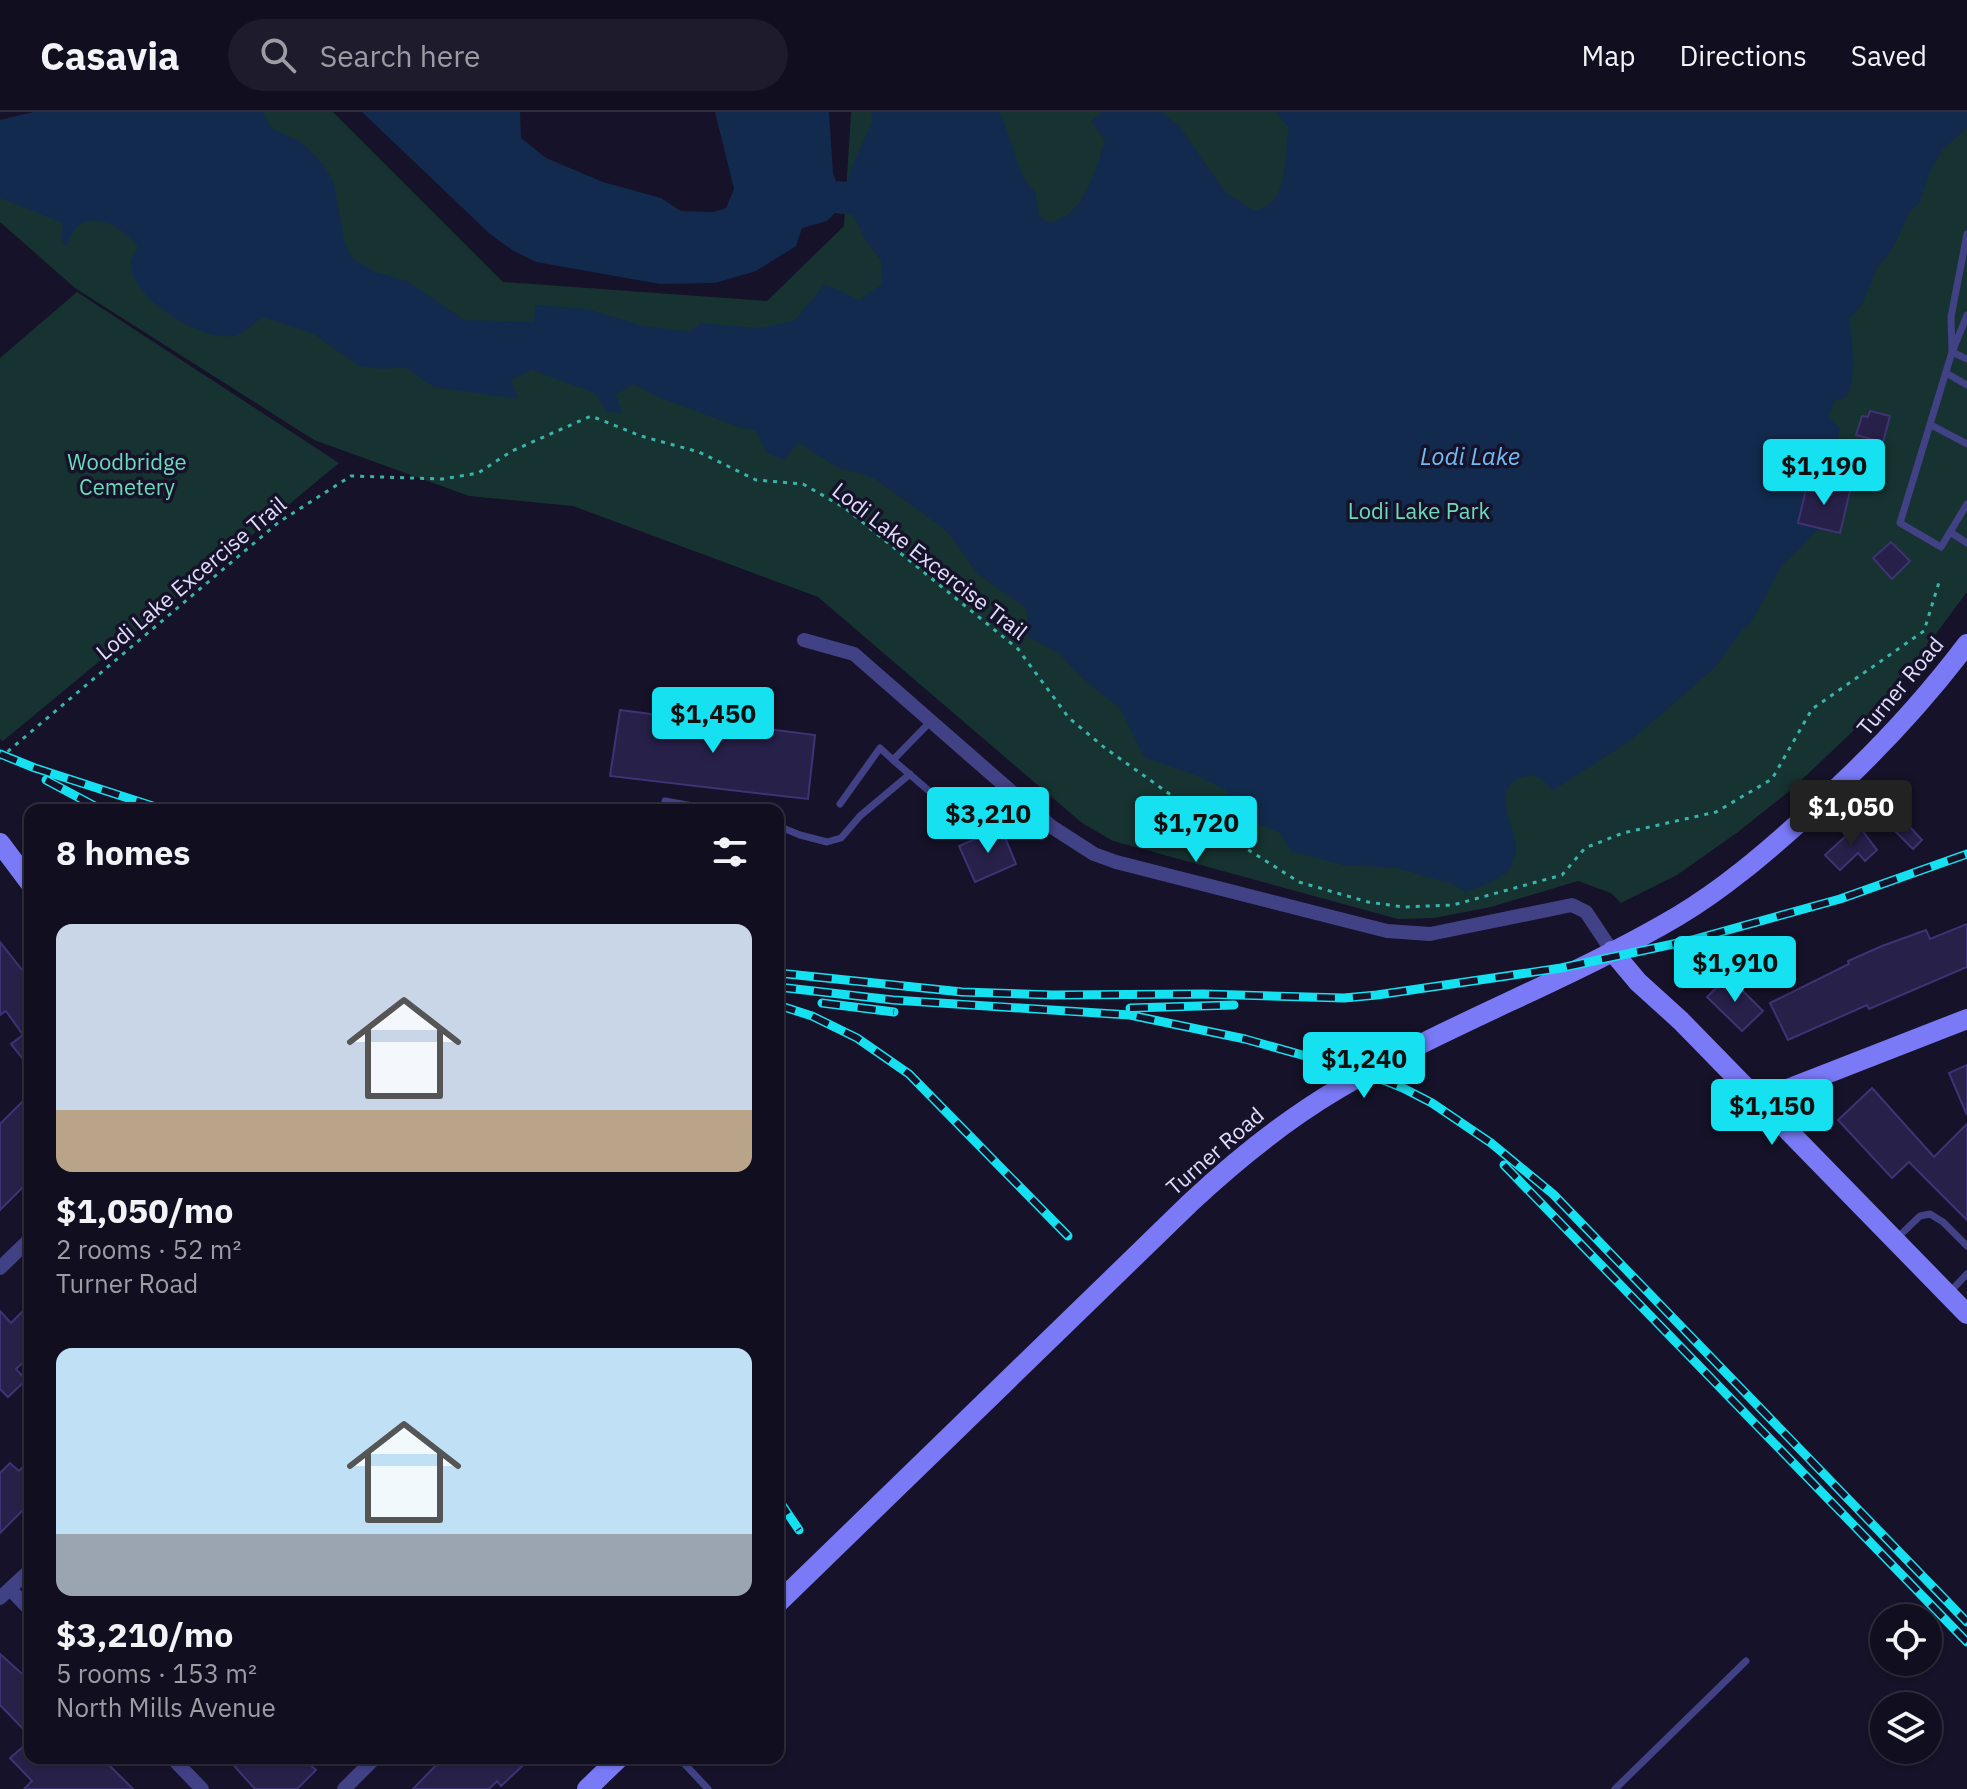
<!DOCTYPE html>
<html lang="en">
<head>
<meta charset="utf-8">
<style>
  :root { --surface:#100e1f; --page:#1e1c2c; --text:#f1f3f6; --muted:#9c9ca4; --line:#302e3d; --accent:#15e1f1 }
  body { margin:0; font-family:"IBM Plex Sans",sans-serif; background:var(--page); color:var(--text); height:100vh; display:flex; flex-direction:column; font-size:30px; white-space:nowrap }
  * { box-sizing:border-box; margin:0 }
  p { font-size:26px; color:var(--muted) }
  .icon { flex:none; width:44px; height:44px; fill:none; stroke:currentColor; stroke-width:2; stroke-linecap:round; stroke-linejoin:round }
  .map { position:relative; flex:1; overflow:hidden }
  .drawer { position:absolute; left:24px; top:692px; width:760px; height:960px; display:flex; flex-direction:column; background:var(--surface); border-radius:16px; box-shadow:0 2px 6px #0004,0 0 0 2px var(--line) }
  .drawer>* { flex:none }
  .buttons { position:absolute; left:1870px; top:1492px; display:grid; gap:16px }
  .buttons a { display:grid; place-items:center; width:72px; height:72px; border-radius:50%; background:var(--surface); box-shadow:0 2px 6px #0004,0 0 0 2px var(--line); font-size:40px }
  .price { position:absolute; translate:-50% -68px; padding:0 18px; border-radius:8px; background:var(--accent); color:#111; font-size:26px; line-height:52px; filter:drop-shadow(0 2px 4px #0008) }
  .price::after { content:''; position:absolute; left:50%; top:48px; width:24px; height:18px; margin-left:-12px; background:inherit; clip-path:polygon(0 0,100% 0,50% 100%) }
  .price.selected { background:#222; color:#fff }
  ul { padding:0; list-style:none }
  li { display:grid; align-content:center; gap:16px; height:424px; padding:0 32px }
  li span { display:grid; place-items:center; height:248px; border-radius:16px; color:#555 }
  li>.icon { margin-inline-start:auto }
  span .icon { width:144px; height:144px; fill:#fffc; stroke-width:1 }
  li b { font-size:34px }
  h2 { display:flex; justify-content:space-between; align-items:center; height:96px; padding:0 32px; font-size:34px }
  header { display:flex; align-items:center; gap:48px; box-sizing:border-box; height:112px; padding:0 40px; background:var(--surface); border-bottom:2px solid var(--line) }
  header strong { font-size:38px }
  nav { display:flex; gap:44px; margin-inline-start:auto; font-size:28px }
  .search { width:560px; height:72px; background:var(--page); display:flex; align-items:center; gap:20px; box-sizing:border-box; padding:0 28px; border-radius:44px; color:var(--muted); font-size:30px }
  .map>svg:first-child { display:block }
  .green { fill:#163331 }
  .water { fill:#122a4d }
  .building { fill:#272049; stroke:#3e3374; stroke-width:2 }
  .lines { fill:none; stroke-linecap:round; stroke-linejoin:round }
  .path { stroke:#38b5aa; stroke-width:3; stroke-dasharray:4 6; stroke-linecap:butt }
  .lane { stroke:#414185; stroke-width:7 }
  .street { stroke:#414185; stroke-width:14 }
  .secondary { stroke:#7a7af7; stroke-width:20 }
  .rail-casing { stroke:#15e1f1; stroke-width:9 }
  .rail { stroke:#161229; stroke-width:6; stroke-dasharray:18; stroke-linecap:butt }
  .labels { text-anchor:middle; stroke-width:7; stroke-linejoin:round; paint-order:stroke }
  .park-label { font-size:22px; fill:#6cdabb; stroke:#161229 }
  .street-label { font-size:22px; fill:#e0ddfd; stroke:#161229 }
  .water-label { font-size:24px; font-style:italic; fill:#71bcf6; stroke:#161229 }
</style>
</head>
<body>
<header>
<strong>Casavia</strong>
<div class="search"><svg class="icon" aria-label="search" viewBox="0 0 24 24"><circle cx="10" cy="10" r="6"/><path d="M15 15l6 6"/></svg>Search here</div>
<nav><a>Map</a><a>Directions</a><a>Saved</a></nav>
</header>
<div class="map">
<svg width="1967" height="1677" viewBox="0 0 1967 1677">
  <rect width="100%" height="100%" fill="#161229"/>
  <path class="green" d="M110,0H333L503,170L767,189L844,114L851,0H1967V480L1903,566L1869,604L1792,677L1738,720L1677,763L1621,791L1611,781L1578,769L1491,795L1434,806L1398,807L1113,729L1082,711L818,485L573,394L469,384L314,328L75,176L0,110V42Z
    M77,180L339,351L3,629L0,627V246Z"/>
  <path class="water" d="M33,0H263L271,16L301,30L323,52L334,71L344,128L351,145L375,160L407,169L464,208L534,210L535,193L587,197L640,213L690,220L700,211L758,216L794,209L825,172L859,188L882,172L881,148L868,132L853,103L835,101L827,109L802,116L796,134L756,159L715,171L660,172L536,150L512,138L490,122L362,0H520L521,26L546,46L603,70L661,86L681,99L713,100L726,96L734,77L715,0H829L833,61L836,69L848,70L851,57L873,8L871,0H1000L1023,65L1035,80L1039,104L1050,111C1085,102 1095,59 1105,28L1091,9L1102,0H1162L1179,14L1226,81L1255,99C1292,88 1282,47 1289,16L1276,0H1967V16L1942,38L1930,60L1920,89L1909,101L1892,138L1877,156L1862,192L1849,208C1852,222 1857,274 1846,284C1844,286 1837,288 1834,289L1829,305L1840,316L1819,416L1781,455L1752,509L1742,518L1716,554L1679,587L1631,628L1552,679C1547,671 1543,666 1534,664C1528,663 1521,665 1516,668C1492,683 1517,718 1516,738C1515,744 1512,751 1510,756C1502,768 1480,774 1466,780L1452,772L1397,756L1343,753L1291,739L1280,721L1247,707L1233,694L1226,678L1198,664L1144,645L1120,596L1085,569L1059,541L1027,524V497L978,462L947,419L874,366L837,355L798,330L785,348L767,341L755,317L742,316L658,285L634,272L616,282L622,301L607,300L595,281L532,258L511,268L518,287L434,275L404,255L384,257L359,254L314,222L263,205C255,210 245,220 237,223C206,233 130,186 131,152C131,147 136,140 138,135C127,118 93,96 75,117C71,121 69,130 66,135L61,126L63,111L0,86V8Z"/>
  <path class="building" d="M1870,299L1890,304L1883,330L1856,323L1862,304L1868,305Z
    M1808,369L1850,379L1840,421L1798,411Z
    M1891,430L1910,449L1892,467L1873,446Z
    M620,598L815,623L808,687L610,664Z
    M1885,688L1922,728L1913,737L1874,698Z
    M1858,713L1877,738L1865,749L1858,741L1840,758L1825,743Z
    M1001,716L1016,752L975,770L959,734Z
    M1967,812V855L1869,897L1867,893L1788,928L1770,891L1849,852L1848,849L1882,834L1926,818L1930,827Z
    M0,830L30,868V956L11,932L23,923L6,899L0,903Z
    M1728,864L1763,899L1742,919L1707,885Z
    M1967,953V1003L1949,961Z
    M1872,976L1934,1045L1967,1012V1108L1909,1050L1892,1066L1838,1008Z
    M30,982V1068L0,1098V1012Z
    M30,1192V1244L16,1257L26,1268L8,1285L0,1277V1199L11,1211Z
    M30,1348V1391L0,1421V1361L10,1351L19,1359Z
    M0,1542L30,1569V1624L0,1593Z
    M30,1629V1646H102L133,1677H24L32,1669L10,1646Z
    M227,1646H303L316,1658L297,1677H255Z
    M443,1646H531L501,1674L497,1669L489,1677H413Z"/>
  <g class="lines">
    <path class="path" d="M0,646L279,410L351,364L443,367L478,361L512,339L591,304L641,324L699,340L756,368L803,372L845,396L1018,537L1069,606L1105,636L1247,737L1299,770L1368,790L1404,795L1453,793L1562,763L1585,736L1623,721L1716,700L1772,667L1812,597L1924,519L1940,467"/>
    <path class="lane" d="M1967,122L1951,205L1952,240L1900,411L1941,435L1967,392
      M1953,238L1967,203
      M1952,240L1967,247
      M1946,261L1967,273
      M1931,313L1967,332
      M1950,420L1967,431
      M931,609L893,648L942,690
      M665,689L715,698
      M840,692L880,636L893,648
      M778,714L800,723L827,730L841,726L860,704L910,662
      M1896,1127L1920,1104L1930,1102L1943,1110L1967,1134
      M1949,1181L1967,1162
      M679,1646L708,1677
      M1615,1677L1746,1549"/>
    <path class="street" d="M804,528L854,542L1052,715L1094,742L1116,750L1387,819L1430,822L1572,793L1586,800L1612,839
      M0,1156L30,1127
      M10,1477L30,1498
      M0,1486L30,1458
      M172,1646L202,1677
      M344,1677L375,1646"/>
    <path class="secondary" d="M0,731L30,771
      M1612,839L1638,870L1681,909L1967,1202
      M1757,989L1967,907
      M778,1491L1190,1091C1236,1048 1284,1009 1338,977C1447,912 1568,869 1678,804C1723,777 1763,743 1802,708C1863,654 1918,597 1967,532
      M587,1677L619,1646"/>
    <g class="rail-casing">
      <path id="rail" d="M0,642L35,656L165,698
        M46,668L102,698
        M778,861L962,880L1053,883L1204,882L1344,886L1377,883L1561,856L1692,828L1840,787L1967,742
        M778,875L893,888L1130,903L1245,927L1366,961L1403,976L1432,991L1491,1031L1553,1082L1967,1510
        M822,891L894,900
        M778,893L812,904L857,926L909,962L1068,1124
        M1130,896L1234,893
        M1504,1053L1967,1530
        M778,1387L799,1418"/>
    </g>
    <use href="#rail" class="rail"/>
  </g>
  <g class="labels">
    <g class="park-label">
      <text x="127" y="358">Woodbridge<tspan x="127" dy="25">Cemetery</tspan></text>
      <text x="1419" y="407">Lodi Lake Park</text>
    </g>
    <g class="street-label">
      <text transform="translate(930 449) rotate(38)" y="8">Lodi Lake Excercise Trail</text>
      <text transform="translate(191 466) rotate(-40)" y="8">Lodi Lake Excercise Trail</text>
      <text transform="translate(1900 574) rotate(-50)" y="8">Turner Road</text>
      <text transform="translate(1215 1039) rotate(-41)" y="8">Turner Road</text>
    </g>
    <g class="water-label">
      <text x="1470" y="353">Lodi Lake</text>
    </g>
  </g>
</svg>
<div class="buttons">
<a><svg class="icon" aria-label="locate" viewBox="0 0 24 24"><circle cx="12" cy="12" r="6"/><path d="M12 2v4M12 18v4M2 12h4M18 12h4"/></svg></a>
<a><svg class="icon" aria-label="layers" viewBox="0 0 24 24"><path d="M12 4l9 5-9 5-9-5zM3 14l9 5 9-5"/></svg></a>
</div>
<b class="price" style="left:1824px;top:395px">$1,190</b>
<b class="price" style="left:713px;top:643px">$1,450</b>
<b class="price selected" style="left:1851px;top:736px">$1,050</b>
<b class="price" style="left:988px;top:743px">$3,210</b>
<b class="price" style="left:1196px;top:752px">$1,720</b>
<b class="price" style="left:1735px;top:892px">$1,910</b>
<b class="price" style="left:1364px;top:988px">$1,240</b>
<b class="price" style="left:1772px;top:1035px">$1,150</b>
<section class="drawer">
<h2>8 homes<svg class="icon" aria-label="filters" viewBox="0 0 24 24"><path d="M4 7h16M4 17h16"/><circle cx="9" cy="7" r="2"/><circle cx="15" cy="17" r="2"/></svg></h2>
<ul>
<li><span style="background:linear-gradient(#c9d6e8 75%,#b9a48a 0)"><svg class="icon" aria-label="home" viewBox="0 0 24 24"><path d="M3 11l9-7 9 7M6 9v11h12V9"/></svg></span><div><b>$1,050/mo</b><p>2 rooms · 52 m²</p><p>Turner Road</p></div></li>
<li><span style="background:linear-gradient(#bfe0f5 75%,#9aa5b1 0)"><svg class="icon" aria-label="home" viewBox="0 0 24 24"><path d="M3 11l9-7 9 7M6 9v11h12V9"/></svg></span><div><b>$3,210/mo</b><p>5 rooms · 153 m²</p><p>North Mills Avenue</p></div></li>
</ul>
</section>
</div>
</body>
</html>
